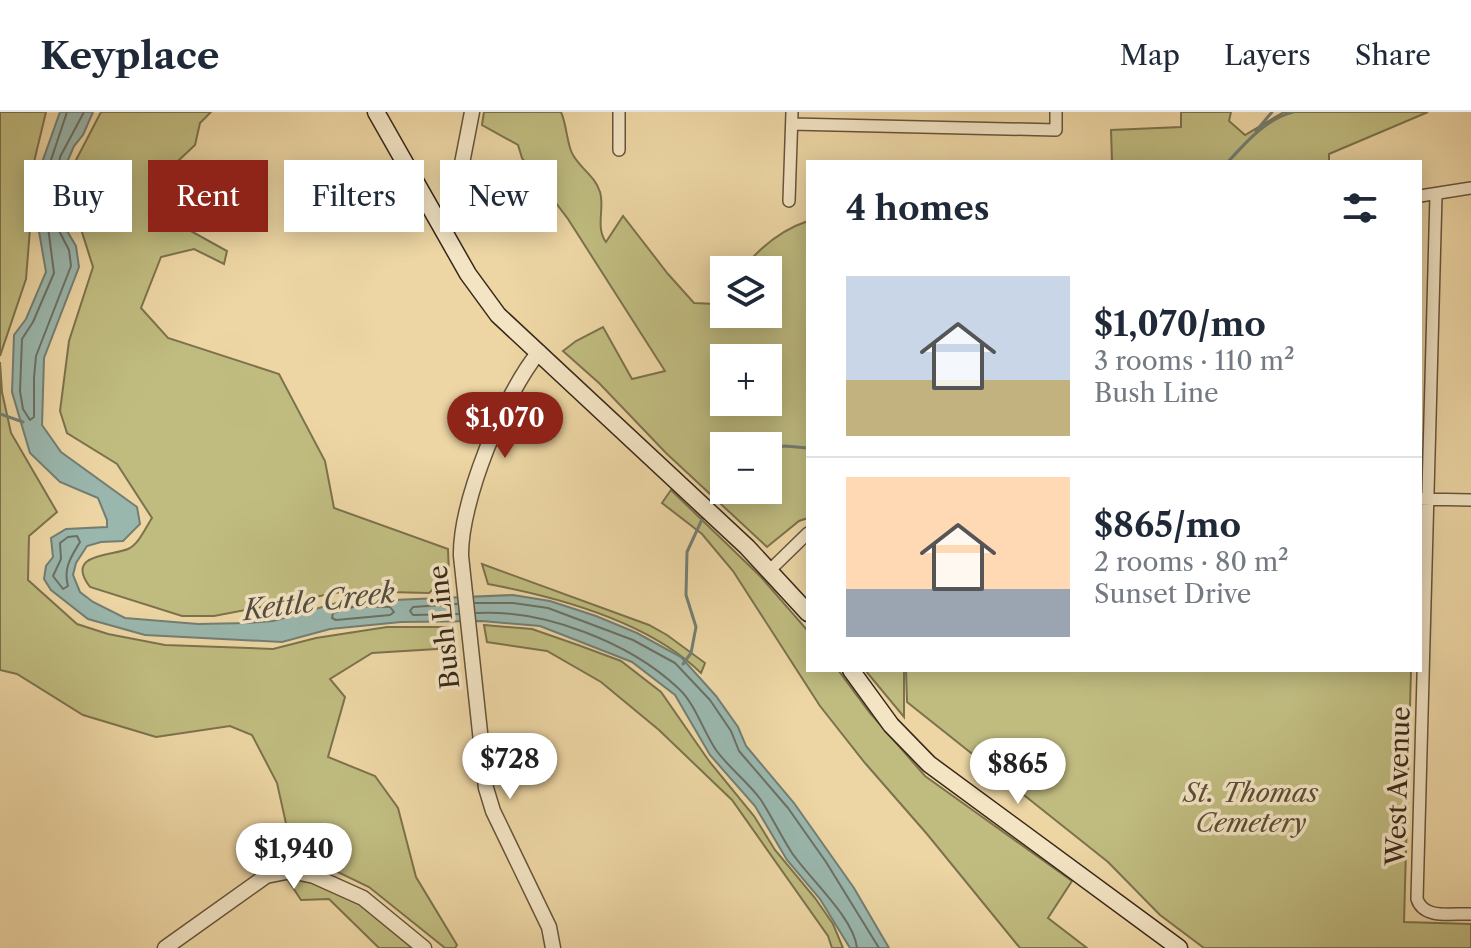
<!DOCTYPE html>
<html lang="en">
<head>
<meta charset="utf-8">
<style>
  :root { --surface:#fff; --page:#f2f2f3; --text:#1f2937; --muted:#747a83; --line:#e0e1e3; --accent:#8f2418 }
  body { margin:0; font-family:"Libre Caslon Text",serif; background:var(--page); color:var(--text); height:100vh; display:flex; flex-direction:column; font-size:30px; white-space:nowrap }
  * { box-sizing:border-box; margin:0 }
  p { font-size:26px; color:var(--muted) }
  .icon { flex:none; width:44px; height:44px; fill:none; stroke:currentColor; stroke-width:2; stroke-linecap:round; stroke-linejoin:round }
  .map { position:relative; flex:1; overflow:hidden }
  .details { position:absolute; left:806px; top:48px; width:616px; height:512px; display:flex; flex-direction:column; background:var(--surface); border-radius:0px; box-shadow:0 4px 20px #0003 }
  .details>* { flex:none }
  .hud { position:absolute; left:24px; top:48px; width:662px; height:72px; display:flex; gap:16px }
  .buttons { position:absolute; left:710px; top:144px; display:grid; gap:16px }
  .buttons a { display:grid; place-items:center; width:72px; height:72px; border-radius:0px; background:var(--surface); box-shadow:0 4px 20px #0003; font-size:40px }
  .price { position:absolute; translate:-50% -68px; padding:0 18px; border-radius:28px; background:#fff; color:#222; font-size:26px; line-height:52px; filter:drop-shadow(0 2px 4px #0008) }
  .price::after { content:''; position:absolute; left:50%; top:48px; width:24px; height:18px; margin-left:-12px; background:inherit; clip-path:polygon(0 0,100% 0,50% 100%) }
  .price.on { background:var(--accent); color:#fff }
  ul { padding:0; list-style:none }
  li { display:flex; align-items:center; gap:24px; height:200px; padding:0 40px }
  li+li { border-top:2px solid var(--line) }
  li span { display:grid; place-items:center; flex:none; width:224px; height:160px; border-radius:0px; color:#555 }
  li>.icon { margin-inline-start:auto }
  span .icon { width:96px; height:96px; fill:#fffc; stroke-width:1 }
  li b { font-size:34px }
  h2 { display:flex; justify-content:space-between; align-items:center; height:96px; padding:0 40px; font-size:34px }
  .chip { padding:0 28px; border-radius:0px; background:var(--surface); box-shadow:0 4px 20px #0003; font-size:28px; line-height:72px }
  .chip.on { background:var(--accent); color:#fff }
  header { display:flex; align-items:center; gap:48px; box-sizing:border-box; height:112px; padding:0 40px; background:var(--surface); border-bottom:2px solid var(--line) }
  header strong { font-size:38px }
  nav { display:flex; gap:44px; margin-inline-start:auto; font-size:28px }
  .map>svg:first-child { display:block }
  .green { fill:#c0bc80; stroke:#7c724d; stroke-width:2; fill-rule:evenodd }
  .water { fill:#9ab7ae; stroke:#737e73; stroke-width:2 }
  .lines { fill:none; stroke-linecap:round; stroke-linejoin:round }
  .shore { stroke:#6a7064; stroke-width:2 }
  .stream { stroke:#737e73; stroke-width:3 }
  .minor-casing { stroke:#66543c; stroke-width:14 }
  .tertiary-casing { stroke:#66543c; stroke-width:17 }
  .secondary-casing { stroke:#39281a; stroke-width:19 }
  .minor { stroke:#f3e4c4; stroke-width:11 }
  .tertiary { stroke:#f3e4c4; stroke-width:14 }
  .secondary { stroke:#f3e4c4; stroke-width:16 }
  .labels { text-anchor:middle; stroke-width:7; stroke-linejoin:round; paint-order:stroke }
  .street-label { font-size:26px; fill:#39281a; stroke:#f3e4c4 }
  .park-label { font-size:26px; font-style:italic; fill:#5b4d34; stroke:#f3e4c4 }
  .water-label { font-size:28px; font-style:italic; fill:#514c3f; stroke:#f3e4c4 }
</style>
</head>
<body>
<header>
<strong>Keyplace</strong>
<nav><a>Map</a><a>Layers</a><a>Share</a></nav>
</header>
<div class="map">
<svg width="1471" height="836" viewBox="0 0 1471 836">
  <rect width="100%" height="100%" fill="#edd6a4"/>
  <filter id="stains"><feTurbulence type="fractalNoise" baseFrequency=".0025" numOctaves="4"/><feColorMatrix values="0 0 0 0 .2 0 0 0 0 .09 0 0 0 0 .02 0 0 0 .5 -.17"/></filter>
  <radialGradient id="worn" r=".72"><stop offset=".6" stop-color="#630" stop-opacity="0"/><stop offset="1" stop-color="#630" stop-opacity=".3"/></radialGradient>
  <path class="green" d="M0,0H46L27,79L30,117L26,167L0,244Z
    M101,0H211L200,11L195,33L160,66L180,113L227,139L224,152L194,137L161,145L141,196L168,226L279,262L325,349L334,396L448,437L449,463L429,481L346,479L214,504H182L90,475C64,441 112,444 128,437C139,432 146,415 152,406L117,352L67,321L60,299L69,229L93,155L75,98L76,48Z
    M484,0H561C567,13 567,34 573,43C581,57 595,64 600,80C605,96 595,115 606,130L623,104L668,162L694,191L715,192L724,181V202H768V158H742C760,135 781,118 808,109V406L799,409L767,435L666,341L599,271L563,239L576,229L603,215L632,267L665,259L568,107L522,46L518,33L482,13ZM724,246H768V290H724ZM724,334H768V378H724Z
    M1181,0H1231L1229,9L1245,23L1284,0H1428L1329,42V50H1112L1111,18L1181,15Z
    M0,250L2,280L11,321L57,400L29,424L28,468L77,512L108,522L165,533L273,537L316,526L387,515H450L453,536L372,541L330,567L345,585L328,645L375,664L398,696L416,765L457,833L455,836H445L369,775L319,751L298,735L287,716L277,671L252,623L230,614L156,625L83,603L17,562L0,558Z
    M671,378L761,465L808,519V558H838L870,601L925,664L1072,769L1048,806L1087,836H1020L927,722L865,651L820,594L733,459L702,422L662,391Z
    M482,452L649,513L667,523L705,551L701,561C649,510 558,485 488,472Z
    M484,513L532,517L578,533L621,549L661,580L709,649L754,704L775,738L815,786L833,812L843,836H832L828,824L732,688L659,618L601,570L547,539L487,530Z
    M865,558H904V605Z
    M906,558H1411L1404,810L1471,812V836H1204L1160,803L1108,750L907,590Z
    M286,765C338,768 378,805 417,836H379L329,787L301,788Z"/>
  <path class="water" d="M60,0H93L83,23L74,34L68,48L65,66L62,93L63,112L76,134L79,155L44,246L42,313L61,340L137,395L140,412L123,429L101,430L87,434L76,451L73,463L80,480L93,490L125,506L198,512L248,511L273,509L354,486L393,488L513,483L550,489L596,504L637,521L681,545L716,584L738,615L746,634L794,691L854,776L889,836H850L820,787L787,748L755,694L710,643L675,583L632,550L540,514L482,509L401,510L330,517L282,530L145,523L88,507L51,478L44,467L46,454L53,445L51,426L66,417L107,415V408L98,386L60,370L30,341L12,280L14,223L26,207L46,160L37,108L36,84L39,59Z"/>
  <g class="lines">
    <path class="shore" d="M67,0L47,60L44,84L54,161L33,210L22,227L20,279L23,297L30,308L34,305V266L36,244L71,154L69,138L56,113L54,93L60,45L84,0
      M77,424L80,430C71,445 63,456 68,474L63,477L53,464L61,447L60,431L68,425Z
      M475,491H513L548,496L633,528L675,551L710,588L731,619L739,639L788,696L826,750L879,836
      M457,492L413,495L410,499L413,503L458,502
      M356,494L390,495L394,500L390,503L336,508L332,506L333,501Z
      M476,501C543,497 629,530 678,576C695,591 703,619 716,638C729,656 748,670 761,688C772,705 781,724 792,741C809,766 854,806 857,836"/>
    <path class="stream" d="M1256,19L1272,0
      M1228,50C1246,30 1266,7 1293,0
      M0,302L23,310
      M768,337L785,334L808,336
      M709,393L724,360
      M683,552L691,541L696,515L686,483L687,440L704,403"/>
    <g class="minor-casing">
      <path id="minor" d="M619,0V38
        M792,12L1056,18V0
        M1436,83L1417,787C1424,808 1452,801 1471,802
        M1420,84L1471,76
        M789,89L792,0
        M1420,387L1471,388
        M770,458L808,421"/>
    </g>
    <g class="tertiary-casing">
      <path id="tertiary" d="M443,117L458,72L472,0
        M539,240C504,282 460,390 461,444L486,676L493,699L549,815L553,836
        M165,836L266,764L291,759L314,764L363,786L424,836"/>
    </g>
    <g class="secondary-casing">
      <path id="secondary" d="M376,0L468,162L498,203L747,435L808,501
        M851,558L891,613L929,652L1179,836"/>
    </g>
    <use href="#minor" class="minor"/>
    <use href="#tertiary" class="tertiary"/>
    <use href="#secondary" class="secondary"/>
  </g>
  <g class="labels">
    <g class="street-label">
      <text transform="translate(444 515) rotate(-96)" y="9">Bush Line</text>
      <text transform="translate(1398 674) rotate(-88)" y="9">West Avenue</text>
    </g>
    <g class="park-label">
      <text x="1251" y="690">St. Thomas<tspan x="1251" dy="30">Cemetery</tspan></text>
    </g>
    <g class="water-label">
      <text transform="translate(319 489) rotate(-7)" y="10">Kettle Creek</text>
    </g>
  </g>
  <rect width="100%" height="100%" filter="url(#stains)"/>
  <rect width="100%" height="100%" fill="url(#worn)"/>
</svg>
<div class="buttons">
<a><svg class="icon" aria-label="layers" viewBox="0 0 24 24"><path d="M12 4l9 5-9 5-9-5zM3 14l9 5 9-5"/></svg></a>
<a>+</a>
<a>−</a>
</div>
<b class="price on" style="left:505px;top:348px">$1,070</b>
<b class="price" style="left:510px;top:689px">$728</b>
<b class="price" style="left:1018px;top:694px">$865</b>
<b class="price" style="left:294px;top:779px">$1,940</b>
<div class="hud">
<a class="chip">Buy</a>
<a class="chip on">Rent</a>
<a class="chip">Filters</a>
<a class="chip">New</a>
</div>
<section class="details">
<h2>4 homes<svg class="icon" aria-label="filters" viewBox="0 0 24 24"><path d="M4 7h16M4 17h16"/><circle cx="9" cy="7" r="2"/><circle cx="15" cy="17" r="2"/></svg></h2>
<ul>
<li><span style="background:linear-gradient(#c9d6e8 65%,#c2b280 0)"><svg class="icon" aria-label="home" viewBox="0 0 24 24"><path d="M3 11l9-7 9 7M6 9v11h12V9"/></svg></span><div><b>$1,070/mo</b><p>3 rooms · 110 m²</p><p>Bush Line</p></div></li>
<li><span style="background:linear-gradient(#ffd9b3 70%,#9aa5b1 0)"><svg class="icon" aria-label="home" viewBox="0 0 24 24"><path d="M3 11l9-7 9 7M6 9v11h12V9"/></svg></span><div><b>$865/mo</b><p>2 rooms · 80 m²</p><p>Sunset Drive</p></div></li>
</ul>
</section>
</div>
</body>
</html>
